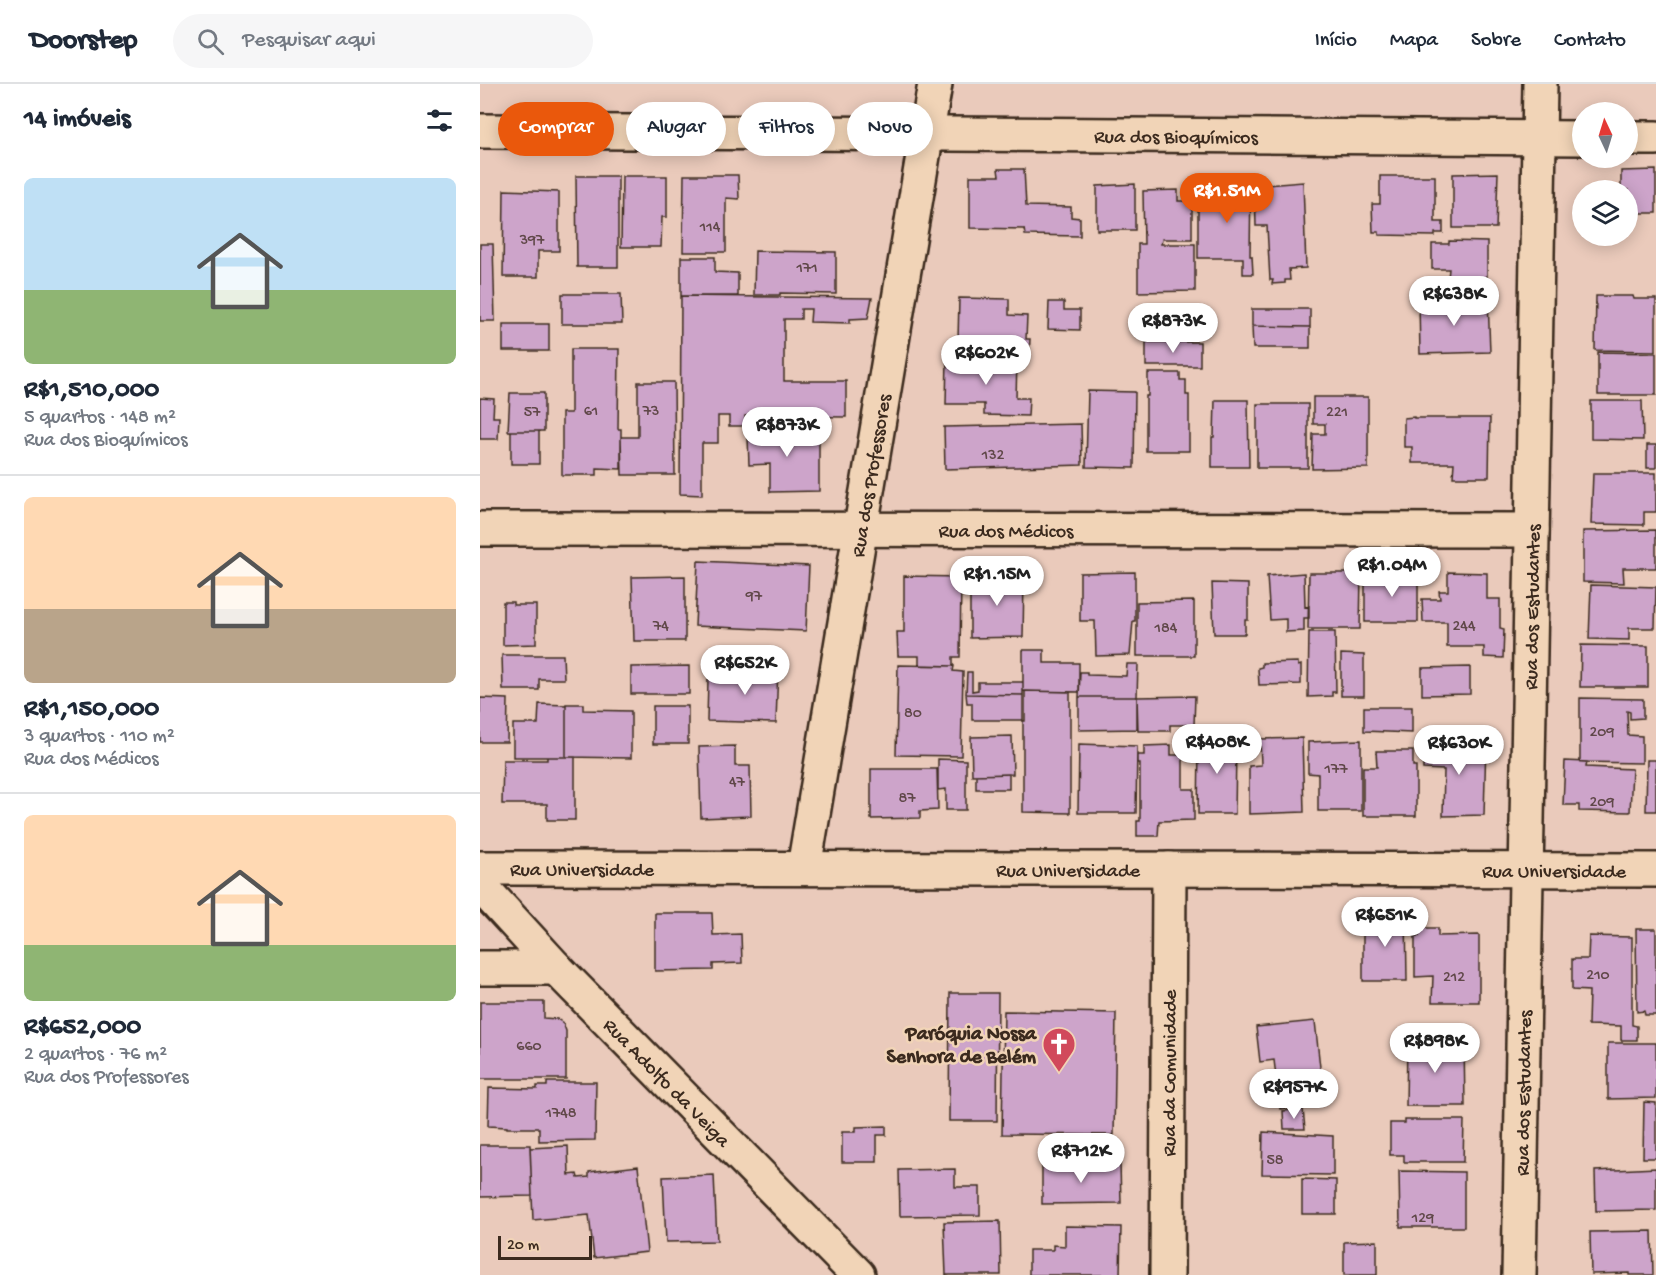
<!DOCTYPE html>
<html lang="pt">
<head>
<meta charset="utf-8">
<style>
  :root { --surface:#fff; --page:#f6f6f7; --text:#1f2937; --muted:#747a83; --line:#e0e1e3; --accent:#ea580c }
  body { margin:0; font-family:"Gochi Hand",sans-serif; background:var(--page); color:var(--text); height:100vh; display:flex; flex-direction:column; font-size:22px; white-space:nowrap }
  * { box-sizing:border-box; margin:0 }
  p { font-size:20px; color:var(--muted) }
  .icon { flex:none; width:33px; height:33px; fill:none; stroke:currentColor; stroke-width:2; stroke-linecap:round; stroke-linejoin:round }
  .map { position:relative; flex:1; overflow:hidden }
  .panel { display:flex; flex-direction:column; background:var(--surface); width:480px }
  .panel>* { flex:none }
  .hud { position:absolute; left:18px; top:18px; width:570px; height:54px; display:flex; gap:12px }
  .needle { width:39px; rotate:356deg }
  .tools { position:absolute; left:1092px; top:18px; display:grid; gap:12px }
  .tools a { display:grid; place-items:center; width:66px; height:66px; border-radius:50%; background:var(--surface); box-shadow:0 3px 15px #0003; font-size:30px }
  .scale { position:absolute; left:18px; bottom:15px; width:94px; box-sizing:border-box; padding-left:6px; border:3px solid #3b2a1e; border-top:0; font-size:16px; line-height:21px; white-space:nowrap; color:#3b2a1e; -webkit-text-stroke:4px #f1d4b7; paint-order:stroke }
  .price { position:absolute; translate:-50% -51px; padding:0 14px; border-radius:21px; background:#fff; color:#222; font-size:20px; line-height:39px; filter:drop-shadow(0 2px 3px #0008) }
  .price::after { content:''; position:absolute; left:50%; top:36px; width:18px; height:14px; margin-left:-9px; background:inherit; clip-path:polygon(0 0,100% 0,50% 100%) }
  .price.on { background:var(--accent); color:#fff }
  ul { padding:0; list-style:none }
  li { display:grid; align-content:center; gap:12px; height:318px; padding:0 24px }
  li+li { border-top:2px solid var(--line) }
  li span { display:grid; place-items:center; height:186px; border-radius:9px; color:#555 }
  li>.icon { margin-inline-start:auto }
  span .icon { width:108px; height:108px; fill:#fffc; stroke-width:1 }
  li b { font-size:26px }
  h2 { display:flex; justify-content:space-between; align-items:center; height:72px; padding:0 24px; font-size:26px }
  .pill { padding:0 21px; border-radius:27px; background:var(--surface); box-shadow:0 3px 15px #0003; font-size:21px; line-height:54px }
  .pill.on { background:var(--accent); color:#fff }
  header { display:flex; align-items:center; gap:36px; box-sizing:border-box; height:84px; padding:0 30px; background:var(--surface); border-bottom:2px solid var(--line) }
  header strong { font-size:28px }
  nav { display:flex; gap:33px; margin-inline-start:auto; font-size:21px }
  .search { width:420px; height:54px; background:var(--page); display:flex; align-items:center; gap:15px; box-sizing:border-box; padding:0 21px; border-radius:33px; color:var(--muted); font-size:22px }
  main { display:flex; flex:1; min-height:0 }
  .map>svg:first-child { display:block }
  .building { fill:#cda4ca; stroke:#3b2a1e; stroke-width:1.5 }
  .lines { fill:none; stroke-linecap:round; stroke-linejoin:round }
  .minor-casing { stroke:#3b2a1e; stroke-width:38 }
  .minor { stroke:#f1d4b7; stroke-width:33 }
  .labels { text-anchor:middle; stroke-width:5; stroke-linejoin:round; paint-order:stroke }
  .number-label { font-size:16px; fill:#604849 }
  .street-label { font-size:20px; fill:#3b2a1e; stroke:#f1d4b7 }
  .poi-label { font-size:20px; font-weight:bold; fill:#3b2a1e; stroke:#f1d4b7; text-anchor:end }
</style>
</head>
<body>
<header>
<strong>Doorstep</strong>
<div class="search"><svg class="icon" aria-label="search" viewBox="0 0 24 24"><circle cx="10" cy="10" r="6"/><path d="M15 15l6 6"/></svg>Pesquisar aqui</div>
<nav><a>Início</a><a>Mapa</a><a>Sobre</a><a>Contato</a></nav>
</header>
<main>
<section class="panel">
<h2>14 imóveis<svg class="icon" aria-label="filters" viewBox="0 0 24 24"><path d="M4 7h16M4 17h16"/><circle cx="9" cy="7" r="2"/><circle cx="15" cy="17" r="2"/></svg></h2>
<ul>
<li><span style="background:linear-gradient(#bfe0f5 60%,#8fb573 0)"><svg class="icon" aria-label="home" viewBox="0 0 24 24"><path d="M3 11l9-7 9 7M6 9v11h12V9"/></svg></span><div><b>R$1,510,000</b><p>5 quartos · 148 m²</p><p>Rua dos Bioquímicos</p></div></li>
<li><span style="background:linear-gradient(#ffd9b3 60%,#b9a48a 0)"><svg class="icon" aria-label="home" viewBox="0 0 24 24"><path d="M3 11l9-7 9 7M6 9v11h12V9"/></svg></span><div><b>R$1,150,000</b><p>3 quartos · 110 m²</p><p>Rua dos Médicos</p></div></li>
<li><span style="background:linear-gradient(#ffd9b3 70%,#8fb573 0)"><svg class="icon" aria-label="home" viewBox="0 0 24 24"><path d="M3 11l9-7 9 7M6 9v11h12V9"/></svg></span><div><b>R$652,000</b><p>2 quartos · 76 m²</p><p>Rua dos Professores</p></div></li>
</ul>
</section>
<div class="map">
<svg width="1176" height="1191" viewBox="0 0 1176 1191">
  <rect width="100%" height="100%" fill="#eacabb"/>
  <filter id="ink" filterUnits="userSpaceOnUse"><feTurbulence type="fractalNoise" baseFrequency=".0167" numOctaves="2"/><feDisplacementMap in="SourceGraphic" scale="12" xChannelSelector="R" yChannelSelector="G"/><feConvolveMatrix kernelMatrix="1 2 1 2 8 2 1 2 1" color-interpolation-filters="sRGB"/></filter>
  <g filter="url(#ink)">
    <path class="building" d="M518,85H544L546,122L591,123V133L600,134V152L545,151L544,145L490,144V92H519Z
      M1176,86V129H1148V106H1141V87Z
      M1018,89L1016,144H973V90Z
      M204,91H258L259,115L246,114V168H203Z
      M96,92H138V183H97Z
      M142,92H187V133H182L181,163H141Z
      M900,92H955V138H963V149H955V152L899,151V148H893L892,120H900Z
      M771,93L770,172H772L773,190H763V174H718V112H747V94Z
      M823,98L826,184L809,185L810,196H805V199L792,200L793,196H790L787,142H776L775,102Z
      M655,100V146H617V102Z
      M24,106L79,108V167H58V193H23Z
      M698,106V117H712V155H682L681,160H715V207L658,208V160H664L663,107Z
      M969,157L1007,158V194H968L969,185H952V160H969Z
      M0,160H13L15,237H0Z
      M275,167L356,168V210L300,209V211H274Z
      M201,173H235V188L258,189V212H201Z
      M82,210H141L142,240H82Z
      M201,212L392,214L388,234L370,235V239L330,238L331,225H321V235H304V297H366V333L265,332V342H249V332H238V359H222V411L200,410Z
      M1116,212H1153L1154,215H1176V267L1115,266Z
      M479,214L529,215V231L547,232L546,255H550L549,271L503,270V258L478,257Z
      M970,215H1008L1010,268L940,270L939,217H970Z
      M569,218H584V226H600V246L568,245Z
      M772,225H830V243L772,242Z
      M23,240H69V267H23Z
      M772,242L830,243V264H773Z
      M666,258H720V282H666Z
      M91,265H139L138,345H141V385L117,384V391H82V329H91Z
      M1118,268L1176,269V311H1118Z
      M467,275L537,276L536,314H549L548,332L504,331V320H466Z
      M668,289H700V296H706V311H709V367H666V312H668Z
      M158,298H194L195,391H142L141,353H158Z
      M608,307L655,308L654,384L606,383Z
      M30,309H64V347H28Z
      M833,313H888V384L832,385L833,350H845V340H833Z
      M0,314L14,315L13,333H19L18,355H0Z
      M735,316H768L769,383H732V353H734Z
      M1111,317H1162L1163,356L1111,355Z
      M777,320H828V384H777Z
      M934,333V334H1010L1009,393H973L974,379H932V363H924V334Z
      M277,339L294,340V348L339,347V407L290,408V380L269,381L268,352H277Z
      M601,340L602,381L465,385L464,343Z
      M31,347H59V380H31Z
      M1167,361H1176V384H1167Z
      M1113,389H1176V428H1164V441L1111,440Z
      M1176,446V484H1143L1144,499L1103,498V447Z
      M218,477L329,482L326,547L215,542Z
      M655,488V537H653L650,571L616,572L615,537H600V489Z
      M968,488L1007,489V515H1020V544L1024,545L1023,574L1004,573V563H967V538H943L942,515H960L959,507H968Z
      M824,489L825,523L829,522V534H824V547L806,548V535L790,536L787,492Z
      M829,489H881L880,545H828Z
      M885,490H938V538H885Z
      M490,491L544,493L543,553L490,554Z
      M205,492V557H154L152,493Z
      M424,492L481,493L480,573H473V582L439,581V572H418L417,548H424Z
      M732,499L768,500V536H765V550H734Z
      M1111,501L1176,503L1175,544H1149V556L1109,555Z
      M714,517V572H657V518Z
      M23,518H33V521H56V560L23,561Z
      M829,548H855L856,608H852V612L828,613Z
      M1101,561L1168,562V603H1100Z
      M543,566H564V579H599V608L543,607Z
      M861,570L884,571V612H861Z
      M22,571H83L84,595H59V606H23Z
      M818,578V582L821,581V600L779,601L778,584L782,583V579Z
      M647,580H658L657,613H599L600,588H607V591L646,592Z
      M259,581L298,582L296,639L227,637L228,595H258Z
      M418,581L474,582L473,587L483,588L481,672L416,671Z
      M209,582V610H151V583Z
      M990,583V610L942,611V584Z
      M487,588H492V607L498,606V598H543V611L486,610Z
      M545,607L590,608V729L543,728V637H545Z
      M486,610L543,611V636H492V619H487Z
      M715,612L714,641H690V647H658L657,613Z
      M599,613H657V645L599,646Z
      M0,614L28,615L27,658H0Z
      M1100,614L1163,615V634L1150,635V628L1147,627L1148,651L1162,652V679L1100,678Z
      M59,620L86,621V673H33V640H58Z
      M86,620H103V626L151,627V674L86,673Z
      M173,622H208V660H173Z
      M884,623H932V649L884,647Z
      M721,649L753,650V664H756L755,730H718L719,664L721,663Z
      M532,652L533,690L492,691L491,653Z
      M822,654L824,728L769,730V682L781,681L780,655Z
      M881,656V727H838V690L828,689V658Z
      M943,658H985V664L1000,663V658H1006L1004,731L963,732L964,686L943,685Z
      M599,660L657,662L656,729H598Z
      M691,661V671H703V705H714V736L679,737L678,752H657V737H660V679H657V671H664V662Z
      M255,662V682H270L271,732L221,734L219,663Z
      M896,667H933V682H936V732H883V683H897Z
      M67,673H95V736H67V720H22L23,676H67Z
      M458,675L486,676V726H466V705L458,706Z
      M1167,676H1176V727H1166Z
      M1085,677L1107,678L1106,683L1152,685L1150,728L1099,727V721H1083Z
      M391,685H457L458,726L440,727V734L391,735Z
      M529,690V705H496V691Z
      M175,829H232L233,851L261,850L262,879L233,880V886L175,887Z
      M926,830L927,897H883V831Z
      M939,844H958V852L999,851V918H952L953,892L935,893V852H939Z
      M1156,845H1176V931H1165L1164,927L1157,928Z
      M1109,852L1152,853V941L1157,942V956H1141V942L1108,941L1109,907L1092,906V875H1108Z
      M470,909H518L517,1037H469Z
      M0,918H64V934L77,935L83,939L86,947V995H0Z
      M524,927L636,929L634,1051L522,1050Z
      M835,937L842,1002L826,1003L828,1022L800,1025L794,976L780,978L776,943Z
      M927,958L984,959L985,1022H926Z
      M1128,959H1176V1014L1128,1015Z
      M67,998H116L115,1056L59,1057V1044H27V1043L8,1042L9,1004L57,1005V1002H67Z
      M1164,1018L1176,1019V1074H1163Z
      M823,1025L825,1045H804L803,1027Z
      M925,1036H984L983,1078H924V1071H910V1039H925Z
      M406,1042V1051H397V1078H362V1048H376V1043Z
      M783,1048L853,1052V1091L782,1090Z
      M0,1061H50L52,1112L0,1113Z
      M88,1062L89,1091L97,1090L98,1094L109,1093V1088L158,1082L167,1168L114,1174L109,1131L53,1136L50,1064Z
      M562,1079L640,1080L641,1119L562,1120Z
      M1176,1084V1126L1116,1127L1115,1087Z
      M475,1085V1103H500V1131L420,1132L419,1086Z
      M919,1087L984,1088V1143H920Z
      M234,1091L237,1157L186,1158L183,1093Z
      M822,1095L856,1096V1130H822Z
      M520,1137L521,1191H466L464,1138Z
      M585,1142L641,1143L640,1191H549V1166H573V1161L585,1162Z
      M1172,1147L1173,1191H1149V1189L1111,1190L1110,1148Z
      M897,1157V1191H864V1158Z"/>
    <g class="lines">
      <g class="minor-casing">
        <g id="minor">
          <path id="s1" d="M0,47L1102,54"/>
          <path d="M1148,54H1176"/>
          <path id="s2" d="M0,445L1052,446"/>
          <path id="s3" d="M0,784L1176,786"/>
          <path id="s4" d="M324,784L455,0"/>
          <path id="s5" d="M0,801L76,884L378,1191"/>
          <path d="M0,884H76"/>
          <path id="s6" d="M687,1191L689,785"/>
          <path id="s7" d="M1039,1191L1060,0"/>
        </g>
      </g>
      <use href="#minor" class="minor"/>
    </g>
  </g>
  <defs>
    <g id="church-pin" transform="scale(1.725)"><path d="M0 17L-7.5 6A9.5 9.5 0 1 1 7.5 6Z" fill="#d1495b" stroke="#f1d4b7"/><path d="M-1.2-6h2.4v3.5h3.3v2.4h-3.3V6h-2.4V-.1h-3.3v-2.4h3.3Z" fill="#fff"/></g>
  </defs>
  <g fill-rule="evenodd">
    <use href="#church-pin" x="579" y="960"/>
  </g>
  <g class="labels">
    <g class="number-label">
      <text x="230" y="147">114</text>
      <text x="52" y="160">397</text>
      <text x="327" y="188">171</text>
      <text x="111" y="331">61</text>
      <text x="171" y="331">73</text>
      <text x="52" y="332">57</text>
      <text x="857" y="332">221</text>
      <text x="513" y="375">132</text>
      <text x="274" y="516">97</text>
      <text x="181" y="546">74</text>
      <text x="984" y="546">244</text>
      <text x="686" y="548">184</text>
      <text x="433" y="633">80</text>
      <text x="1122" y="652">209</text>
      <text x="856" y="689">177</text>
      <text x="257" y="702">47</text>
      <text x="427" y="718">87</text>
      <text x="1122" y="722">209</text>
      <text x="1118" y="895">210</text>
      <text x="974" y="897">212</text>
      <text x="49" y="966">660</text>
      <text x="81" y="1033">1748</text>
      <text x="795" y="1080">58</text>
      <text x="943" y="1138">129</text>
    </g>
    <g class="street-label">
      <text dy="7" stroke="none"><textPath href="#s1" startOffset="696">Rua dos Bioquímicos</textPath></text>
      <text dy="7" stroke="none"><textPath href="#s4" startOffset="398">Rua dos Professores</textPath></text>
      <text dy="7" stroke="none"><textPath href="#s2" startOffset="526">Rua dos Médicos</textPath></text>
      <text dy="7" stroke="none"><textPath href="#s7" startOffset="668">Rua dos Estudantes</textPath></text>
      <text dy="7" stroke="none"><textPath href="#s3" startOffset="102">Rua Universidade</textPath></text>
      <text dy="7" stroke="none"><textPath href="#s3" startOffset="588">Rua Universidade</textPath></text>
      <text dy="7" stroke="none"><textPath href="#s3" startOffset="1074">Rua Universidade</textPath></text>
      <text dy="7" stroke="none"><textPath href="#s6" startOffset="202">Rua da Comunidade</textPath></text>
      <text dy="7" stroke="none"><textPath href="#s5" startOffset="272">Rua Adolfo da Veiga</textPath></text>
      <text dy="7" stroke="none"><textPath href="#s7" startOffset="182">Rua dos Estudantes</textPath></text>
    </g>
    <g class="poi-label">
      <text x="556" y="955">Paróquia Nossa<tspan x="556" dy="23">Senhora de Belém</tspan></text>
    </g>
  </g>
</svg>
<div class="tools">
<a><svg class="needle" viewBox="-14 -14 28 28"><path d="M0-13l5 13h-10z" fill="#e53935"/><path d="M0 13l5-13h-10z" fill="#747a83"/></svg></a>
<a><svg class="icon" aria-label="layers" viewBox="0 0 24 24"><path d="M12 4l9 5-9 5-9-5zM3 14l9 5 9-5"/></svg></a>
</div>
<div class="scale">20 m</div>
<b class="price on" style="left:747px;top:140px">R$1.51M</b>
<b class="price" style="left:974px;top:243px">R$638K</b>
<b class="price" style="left:693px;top:270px">R$873K</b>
<b class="price" style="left:506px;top:302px">R$602K</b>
<b class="price" style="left:307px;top:374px">R$873K</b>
<b class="price" style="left:912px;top:514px">R$1.04M</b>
<b class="price" style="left:517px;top:523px">R$1.15M</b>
<b class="price" style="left:265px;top:612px">R$652K</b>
<b class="price" style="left:737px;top:691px">R$408K</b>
<b class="price" style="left:979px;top:692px">R$630K</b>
<b class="price" style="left:905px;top:864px">R$651K</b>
<b class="price" style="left:955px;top:990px">R$898K</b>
<b class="price" style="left:814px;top:1036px">R$957K</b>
<b class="price" style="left:601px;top:1100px">R$712K</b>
<div class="hud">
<a class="pill on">Comprar</a>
<a class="pill">Alugar</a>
<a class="pill">Filtros</a>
<a class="pill">Novo</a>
</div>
</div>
</main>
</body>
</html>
